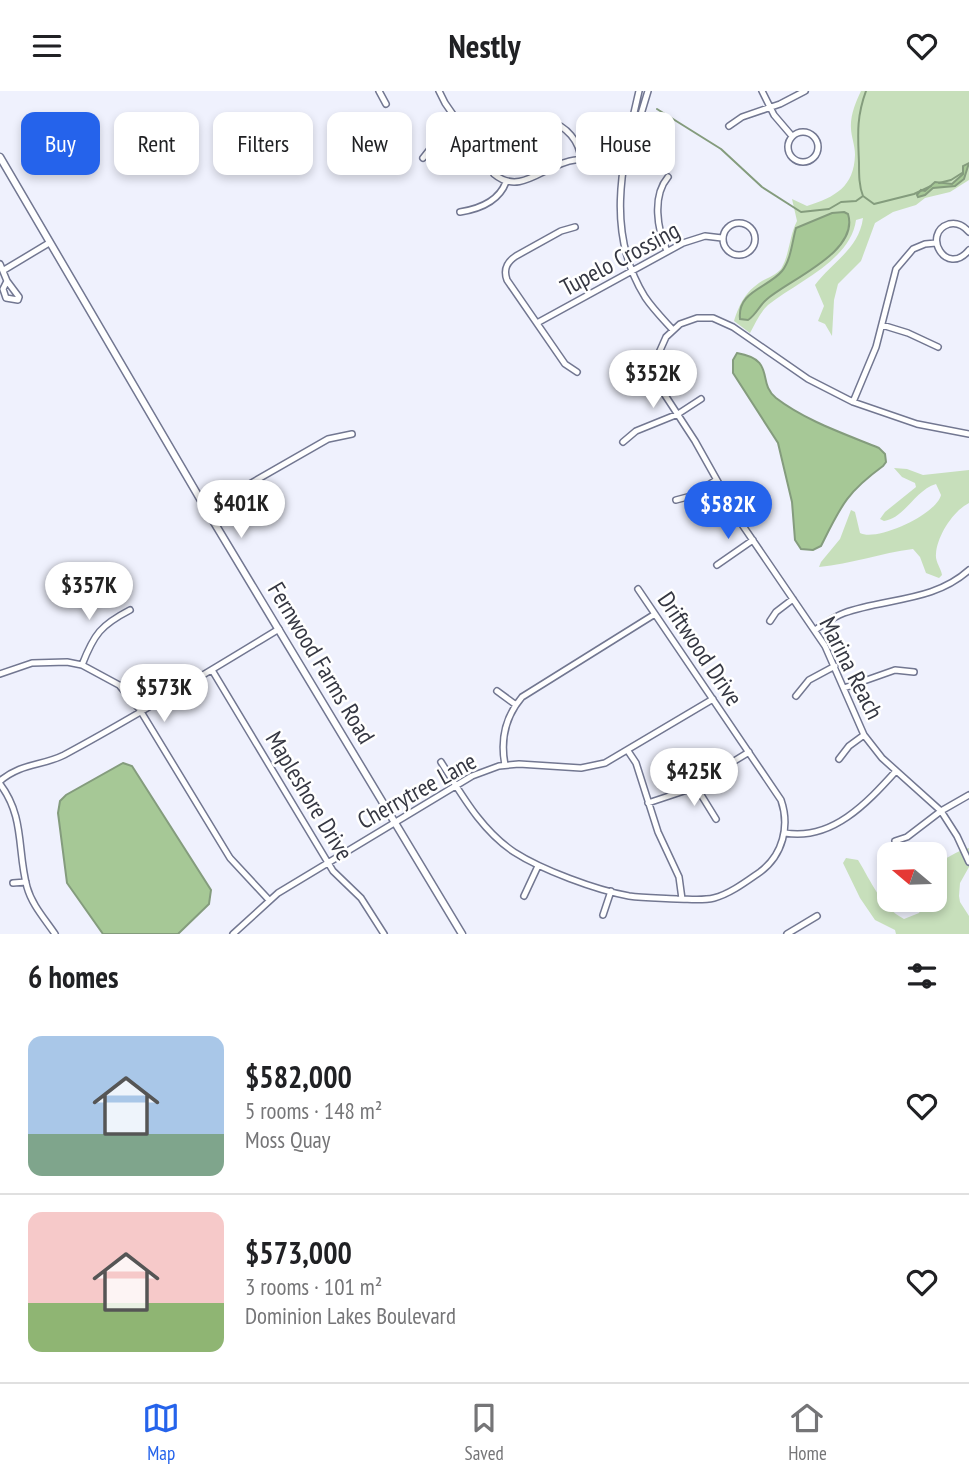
<!DOCTYPE html>
<html lang="en">
<head>
<meta charset="utf-8">
<style>
  :root { --surface:#fff; --page:#f2f2f2; --text:#202124; --muted:#757577; --line:#e0e0e0; --accent:#2563eb }
  body { margin:0; font-family:"PT Sans Narrow",sans-serif; background:var(--page); color:var(--text); height:100vh; display:flex; flex-direction:column; font-size:26px; white-space:nowrap }
  * { box-sizing:border-box; margin:0 }
  p { font-size:23px; color:var(--muted) }
  .icon { flex:none; width:38px; height:38px; fill:none; stroke:currentColor; stroke-width:2; stroke-linecap:round; stroke-linejoin:round }
  .map { position:relative; height:843px; overflow:hidden }
  .drawer { display:flex; flex-direction:column; background:var(--surface); flex:1 }
  .drawer>* { flex:none }
  .guide { position:absolute; left:21px; top:21px; width:928px; height:63px; display:flex; gap:14px }
  .needle { width:46px; rotate:289deg }
  .controls { position:absolute; left:877px; top:751px; display:grid; gap:14px }
  .controls a { display:grid; place-items:center; width:70px; height:70px; border-radius:14px; background:var(--surface); box-shadow:0 4px 10px #0003; font-size:35px }
  .price { position:absolute; translate:-50% -60px; padding:0 16px; border-radius:24px; background:#fff; color:#222; font-size:23px; line-height:46px; filter:drop-shadow(0 2px 4px #0008) }
  .price::after { content:''; position:absolute; left:50%; top:42px; width:21px; height:16px; margin-left:-10px; background:inherit; clip-path:polygon(0 0,100% 0,50% 100%) }
  .price.selected { background:var(--accent); color:#fff }
  ul { padding:0; list-style:none }
  li { display:flex; align-items:center; gap:21px; height:175px; padding:0 28px }
  li+li { border-top:2px solid var(--line) }
  li span { display:grid; place-items:center; flex:none; width:196px; height:140px; border-radius:14px; color:#555 }
  li>.icon { margin-inline-start:auto }
  span .icon { width:84px; height:84px; fill:#fffc; stroke-width:1 }
  li b { font-size:30px }
  h2 { display:flex; justify-content:space-between; align-items:center; height:84px; padding:0 28px; font-size:30px }
  .tag { padding:0 24px; border-radius:14px; background:var(--surface); box-shadow:0 4px 10px #0003; font-size:24px; line-height:63px }
  .tag.selected { background:var(--accent); color:#fff }
  header { display:flex; justify-content:space-between; align-items:center; height:91px; padding:0 28px; background:var(--surface); font-size:32px; font-weight:700 }
  .menu { display:flex; justify-content:space-around; align-items:center; height:98px; border-top:2px solid var(--line); background:var(--surface); font-size:19px; color:var(--muted) }
  .menu a { display:grid; justify-items:center; gap:4px }
  .menu .selected { color:var(--accent) }
  .map>svg:first-child { display:block }
  .green { fill:#c7dfbb }
  .water { fill:#a6c896; stroke:#849c7d; stroke-width:2 }
  .lines { fill:none; stroke-linecap:round; stroke-linejoin:round }
  .stream { stroke:#849c7d; stroke-width:2 }
  .minor-casing { stroke:#727791; stroke-width:8 }
  .tertiary-casing { stroke:#727791; stroke-width:9 }
  .minor { stroke:#fff; stroke-width:5 }
  .tertiary { stroke:#fff; stroke-width:6 }
  .labels { text-anchor:middle; stroke-width:5; stroke-linejoin:round; paint-order:stroke }
  .street-label { font-size:24px; fill:#353742; stroke:#fff }
</style>
</head>
<body>
<header><svg class="icon" aria-label="menu" viewBox="0 0 24 24"><path d="M4 6h16M4 12h16M4 18h16"/></svg>Nestly<svg class="icon" aria-label="heart" viewBox="0 0 24 24"><path d="M12 20l-8-8c-3-5 5-10 8-4 3-6 11-1 8 4z"/></svg></header>
<div class="map">
<svg width="969" height="843" viewBox="0 0 969 843">
  <rect width="100%" height="100%" fill="#eff1fd"/>
  <path class="green" d="M861,0H969V89L950,101L925,107L916,114L893,121L875,132L861,170L838,193L834,209L832,245L825,233L818,230L824,215L815,194C832,171 859,158 863,127L856,129C851,169 797,191 768,214C760,221 755,233 750,242L734,230C740,212 745,201 762,190C768,187 777,183 781,178C790,163 789,145 797,130L792,108L807,115C835,106 854,96 855,64C855,54 851,45 851,37C850,25 856,10 861,0Z
    M894,377L907,378L923,384L969,379V412C953,420 937,445 936,463C935,471 941,477 942,484L939,487L926,482L920,466L913,458C881,462 851,473 819,476L821,471L840,448L851,419L855,421L860,442C877,451 937,423 941,404L936,393C915,399 905,427 884,430L880,428L885,421L916,396L915,392L902,386Z
    M969,757V776L960,792L959,805L960,811L969,825V843H896L895,839L875,829L860,807L843,772L846,767L858,769C871,790 881,816 904,828L919,822L926,809L934,808L935,773C947,768 956,760 969,757Z"/>
  <path class="water" d="M969,72L964,88L955,95L933,97L925,104L918,106L917,104L921,99L925,100L935,91L952,93L963,83V75Z
    M844,121L848,123C860,161 788,189 766,209C759,215 756,224 748,229L740,228C737,200 768,197 782,180C791,169 792,151 796,137L832,122Z
    M737,262C777,269 756,291 776,307C806,330 845,343 879,357L885,363L886,371L883,375C846,402 841,415 821,455L813,459L801,458L795,449L792,411L778,352L733,282V269Z
    M123,672L132,675L211,799L209,813L178,843H103L67,792L58,722L60,710L66,704Z"/>
  <g class="lines">
    <path class="stream" d="M866,0C856,27 858,45 859,72C859,84 859,95 863,105L874,113L914,103L931,95
      M657,18L721,58L762,96L801,121L829,118L841,111L856,110L863,105
      M939,92L951,89L962,82"/>
    <g class="minor-casing">
      <path id="minor" d="M379,0L386,13
        M439,0L445,12L494,83C521,106 546,72 575,69C590,67 608,75 623,79
        M639,0C623,70 604,140 645,206C653,218 663,228 673,239
        M762,0L774,24L792,45
        M549,30C566,35 580,50 581,69
        M729,35L742,26L780,13L805,0
        M788 56a15 15 0 1 1 30 0a15 15 0 1 1-30 0Z
        M478,61L489,55H495L496,61L484,70
        M423,67L434,53L460,34
        M625,76L648,0
        M460,121C479,118 499,110 506,91
        M723 148a16 16 0 1 1 32 0a16 16 0 1 1-32 0Z
        M575,136L561,140L516,165C507,171 503,178 507,189L565,273L577,281
        M969,141C964,135 958,131 949,133C921,142 946,187 969,159
        M667,160C657,138 652,105 668,86
        M0,173L7,190L19,206L18,209L6,207L3,198L7,190
        M4,179L49,152
        M537,232L683,152L705,145L722,147
        M882,234L908,242L938,256
        M853,311L876,256L896,178L913,158L925,153L936,152
        M969,343L917,333L853,311L808,288L733,236L713,227H697L680,233L666,246L658,264L656,281L663,301L695,350L741,432L825,555L864,644L882,667L941,720L957,745L969,771
        M623,351L636,340L678,323L701,308
        M676,409L691,405L716,389
        M206,418L328,348L352,343
        M717,474L753,449
        M770,530L776,521L793,508
        M815,539C824,533 833,526 844,522C885,507 934,511 969,479
        M82,574C94,543 101,534 130,519
        M212,579L333,780L361,807L384,843
        M0,583L32,572L67,571L82,574L119,594L140,619L230,767L269,809
        M844,597L895,579L914,581
        M497,600L516,614
        M796,605L809,589L835,575
        M628,660L636,672L658,741L679,786L682,808
        M839,668L849,655L864,644
        M441,671C462,704 481,739 514,761C542,779 596,799 629,805C644,807 661,807 677,808C689,808 702,810 714,807C730,803 747,790 760,781C783,764 790,735 781,709L638,498
        M505,674C500,648 505,626 522,606L655,523
        M0,690C21,672 42,675 64,664C137,625 208,581 279,538
        M0,693C25,726 17,759 27,796C32,814 45,828 55,843
        M695,694L716,728
        M648,712L687,699L749,661
        M785,742C832,750 867,712 896,680
        M895,750L907,746L941,720L969,704
        M13,792L26,791
        M524,805L538,775
        M603,824L611,800
        M233,843L278,802L472,685L499,675L519,673L581,677L605,672L713,608
        M787,843L817,825"/>
    </g>
    <g class="tertiary-casing">
      <path id="tertiary" d="M0,66L206,418L462,843"/>
    </g>
    <use href="#minor" class="minor"/>
    <use href="#tertiary" class="tertiary"/>
  </g>
  <g class="labels">
    <g class="street-label">
      <text transform="translate(620 168) rotate(-28)" y="8">Tupelo Crossing</text>
      <text transform="translate(700 558) rotate(56)" y="8">Driftwood Drive</text>
      <text transform="translate(321 572) rotate(59)" y="8">Fernwood Farms Road</text>
      <text transform="translate(851 577) rotate(63)" y="8">Marina Reach</text>
      <text transform="translate(417 700) rotate(-29)" y="8">Cherrytree Lane</text>
      <text transform="translate(309 705) rotate(59)" y="8">Mapleshore Drive</text>
    </g>
  </g>
</svg>
<div class="controls">
<a><svg class="needle" viewBox="-14 -14 28 28"><path d="M0-13l5 13h-10z" fill="#e53935"/><path d="M0 13l5-13h-10z" fill="#757577"/></svg></a>
</div>
<b class="price" style="left:653px;top:319px">$352K</b>
<b class="price" style="left:241px;top:449px">$401K</b>
<b class="price selected" style="left:728px;top:450px">$582K</b>
<b class="price" style="left:89px;top:531px">$357K</b>
<b class="price" style="left:164px;top:633px">$573K</b>
<b class="price" style="left:694px;top:717px">$425K</b>
<div class="guide">
<a class="tag selected">Buy</a>
<a class="tag">Rent</a>
<a class="tag">Filters</a>
<a class="tag">New</a>
<a class="tag">Apartment</a>
<a class="tag">House</a>
</div>
</div>
<section class="drawer">
<h2>6 homes<svg class="icon" aria-label="filters" viewBox="0 0 24 24"><path d="M4 7h16M4 17h16"/><circle cx="9" cy="7" r="2"/><circle cx="15" cy="17" r="2"/></svg></h2>
<ul>
<li><span style="background:linear-gradient(#a9c7e8 70%,#7fa58c 0)"><svg class="icon" aria-label="home" viewBox="0 0 24 24"><path d="M3 11l9-7 9 7M6 9v11h12V9"/></svg></span><div><b>$582,000</b><p>5 rooms · 148 m²</p><p>Moss Quay</p></div><svg class="icon" aria-label="heart" viewBox="0 0 24 24"><path d="M12 20l-8-8c-3-5 5-10 8-4 3-6 11-1 8 4z"/></svg></li>
<li><span style="background:linear-gradient(#f6c9c9 65%,#8fb573 0)"><svg class="icon" aria-label="home" viewBox="0 0 24 24"><path d="M3 11l9-7 9 7M6 9v11h12V9"/></svg></span><div><b>$573,000</b><p>3 rooms · 101 m²</p><p>Dominion Lakes Boulevard</p></div><svg class="icon" aria-label="heart" viewBox="0 0 24 24"><path d="M12 20l-8-8c-3-5 5-10 8-4 3-6 11-1 8 4z"/></svg></li>
</ul>
</section>
<nav class="menu">
<a class="selected"><svg class="icon" aria-label="map" viewBox="0 0 24 24"><path d="M3 6l6-2 6 2 6-2v14l-6 2-6-2-6 2zM9 4v14M15 6v14"/></svg>Map</a>
<a><svg class="icon" aria-label="saved" viewBox="0 0 24 24"><path d="M7 4h10v16l-5-4-5 4z"/></svg>Saved</a>
<a><svg class="icon" aria-label="home" viewBox="0 0 24 24"><path d="M3 11l9-7 9 7M6 9v11h12V9"/></svg>Home</a>
</nav>
</body>
</html>
